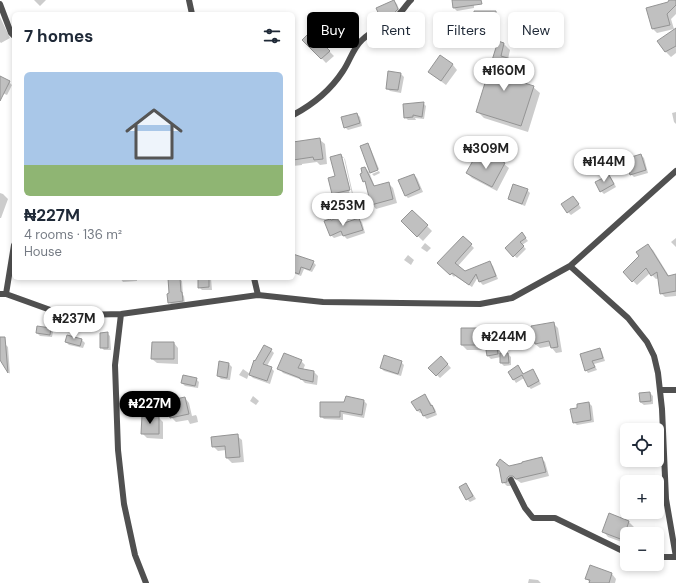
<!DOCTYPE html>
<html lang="en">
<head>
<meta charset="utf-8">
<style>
  :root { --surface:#fff; --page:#f2f2f3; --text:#1f2937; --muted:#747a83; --line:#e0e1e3; --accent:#000 }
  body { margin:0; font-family:"DM Sans",sans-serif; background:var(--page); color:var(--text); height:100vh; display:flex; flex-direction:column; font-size:15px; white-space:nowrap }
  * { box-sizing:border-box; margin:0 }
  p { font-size:13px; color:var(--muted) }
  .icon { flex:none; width:22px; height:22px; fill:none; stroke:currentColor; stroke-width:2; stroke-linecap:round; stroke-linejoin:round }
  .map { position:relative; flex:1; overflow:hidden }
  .side { position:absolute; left:12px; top:12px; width:283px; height:268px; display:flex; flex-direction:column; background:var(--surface); border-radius:6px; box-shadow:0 2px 6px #0003 }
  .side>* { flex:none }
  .banner { position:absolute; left:307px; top:12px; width:309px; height:36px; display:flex; gap:8px }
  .fabs { position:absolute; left:620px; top:423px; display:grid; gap:8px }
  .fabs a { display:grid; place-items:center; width:44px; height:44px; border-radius:6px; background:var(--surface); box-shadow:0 2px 6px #0003; font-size:20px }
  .price { position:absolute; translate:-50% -34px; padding:0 9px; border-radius:14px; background:#fff; color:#222; font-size:13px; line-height:26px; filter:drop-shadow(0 1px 2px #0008) }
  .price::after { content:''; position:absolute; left:50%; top:24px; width:12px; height:9px; margin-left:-6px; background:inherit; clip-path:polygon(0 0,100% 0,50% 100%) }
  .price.active { background:var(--accent); color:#fff }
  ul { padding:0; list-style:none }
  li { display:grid; align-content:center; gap:8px; height:212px; padding:0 12px }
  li+li { border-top:1px solid var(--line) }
  li span { display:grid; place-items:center; height:124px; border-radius:6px; color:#555 }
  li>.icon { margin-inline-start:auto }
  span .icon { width:72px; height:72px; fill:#fffc; stroke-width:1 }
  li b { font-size:17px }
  h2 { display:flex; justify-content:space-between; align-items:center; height:48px; padding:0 12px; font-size:17px }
  .pill { padding:0 14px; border-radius:6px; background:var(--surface); box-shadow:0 2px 6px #0003; font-size:14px; line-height:36px }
  .pill.active { background:var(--accent); color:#fff }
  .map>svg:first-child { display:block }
  .shadow { fill:#0003 }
  .building { fill:#c0c0c0; stroke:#949494 }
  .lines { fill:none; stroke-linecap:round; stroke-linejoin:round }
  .street { stroke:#505050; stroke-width:6 }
</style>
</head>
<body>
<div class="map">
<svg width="676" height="583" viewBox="0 0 676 583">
  <rect width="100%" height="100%" fill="#fff"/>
  <path class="shadow" d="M34,0H46L40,6Z
    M453,0H474V8L457,11L454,8Z
    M668,0H676V14L671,19L674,29L657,33L653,29L647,8L670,3Z
    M394,1L397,4L400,12L396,17L385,22L382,19Z
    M496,12L499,15V24H478L475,20Z
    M0,17L10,38L1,43L0,42Z
    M317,27L333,43L327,49L334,56L326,63L304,40Z
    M676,31V53L671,57L666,52L659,41Z
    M499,42L504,44L510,50L508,59L510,60L517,66L512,80L533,87L540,93L528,132L484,118L477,111Z
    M440,56L453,65L457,70L446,85L434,76L429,72Z
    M401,74L404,77L401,93L390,91L387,88Z
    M0,77L9,82L12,85L7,95L0,92Z
    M423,103L426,106L424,119L415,118L416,120H408L405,117Z
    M676,112V124L674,122L672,113Z
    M357,114L360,117L362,126L348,130L345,127Z
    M320,140L325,144L327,164L320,165L317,162L302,164V165L293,166V143Z
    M367,144L370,147L379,169L371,172Z
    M341,155L345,159L353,194H352L344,158H341L350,195L337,198L333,193Z
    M641,155L644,158L648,173L634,177L631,174Z
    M481,161H496L504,164L509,168L497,191L472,178L467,173Z
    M365,168L369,172L375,187L388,183L393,188L397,203L376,209L372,204L366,184L364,181Z
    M379,171L380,173L374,176L372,174Z
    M414,175L417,178L423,192L408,198L405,195Z
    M609,176L612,179L616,187L604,194L601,191Z
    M527,190L530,193L525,206L512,201L509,198Z
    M0,193L3,194L8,199L1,218H0Z
    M576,200L581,208L571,215L568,212Z
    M412,211L432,231L423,241L402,221Z
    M339,219L342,222L343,225L359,220L362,222L365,233L347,239L343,235L334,238L331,235V221Z
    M524,236L528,241L522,245L526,249L517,258L507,249Z
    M463,237L474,248L458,266L465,272L490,263L493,266L498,279L483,285L480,282L478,277L472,287L455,276L454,277L439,263Z
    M676,238V247L671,242Z
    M425,243L431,248L427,252L421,248Z
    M648,246L653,250L669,276L676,275V296L665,297L661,293L659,278L656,279L650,273L637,285L624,272L640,257Z
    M408,255L414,260L411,265L404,260Z
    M293,256L313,262L316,265L312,272L304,269L301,276L293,273Z
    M120,278H137V281L123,282Z
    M179,278L182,281L183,295L184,296L185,304L172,305L169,302Z
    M199,278H211L212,290H202L199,287Z
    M553,323L558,328L562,352L556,353L552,348L551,346L540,348L535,344Z
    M50,329L53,332L52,337L40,336L37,333Z
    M462,329H480L485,334V345L496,343L499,346L500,354H508L511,357V365L504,366L501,363V357L491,359L488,356L487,350H467L462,345Z
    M107,333L110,336L111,350H104L101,347Z
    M82,340L85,343L83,348L69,345L66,342Z
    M174,343L178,348V364L157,363L152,359Z
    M5,344L8,347L10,374L2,361H0V345Z
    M600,349L602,352L605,361L594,364L597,370L588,373L586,370Z
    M271,350L274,353L267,366L271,368L274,371L270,384L253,378L249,374L247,379L239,375L243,369L250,374Z
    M441,357L451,368L440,378L430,368Z
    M301,361L305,365L303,370L314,372L318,376L317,385L305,383L302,380L283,373L279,368Z
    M220,362L229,364L232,367L230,380L221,379L218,376Z
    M401,362L404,365L401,376L384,371L381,368Z
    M518,367L524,374L533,370L535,373L541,384L531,389L528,386L524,378L516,383L509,372Z
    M196,379L199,382L198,388L185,386L182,383Z
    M650,393L653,396V404L644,405L640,402Z
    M425,395L435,409L437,415L427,419L424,416L423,412L420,413L417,410Z
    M253,396L259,401L256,405L250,401Z
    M185,398L189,403L192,416L196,415L197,417L198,422L190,424L188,420L176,422L171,417Z
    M364,401L367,404L364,418L343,414V420L324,419L321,416L345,403Z
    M589,403L592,406L594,422L577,425L574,422L578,408Z
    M158,417L163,422V439L147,438L142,433Z
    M237,436L242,440L244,462L232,463L227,458L226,450L218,451L213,446Z
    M541,458L545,462L549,476L521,483L517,480L514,479L510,486H507L503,482L508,467Z
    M466,485L469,488L476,499L470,502L467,499L461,488Z
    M610,515L629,522L634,527L631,534H627V544L608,537L604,532Z
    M612,574L616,579L615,583H590L586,578Z
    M529,579L538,580L541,583H528Z"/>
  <path class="building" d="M394,0L398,9L393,14L381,19L376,8Z
    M452,0H481L482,4L453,8Z
    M669,0H676V5L667,14L670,25L652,29L646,8L668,2Z
    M474,11H496V21H474Z
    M317,25L329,37L323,44L330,51L321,59L302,40Z
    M676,28V46L665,52L657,41Z
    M498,41L504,43L501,56L511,59L505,77L534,86L521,126L476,112Z
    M440,55L453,64L441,81L428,72Z
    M388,71L401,73L398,90L386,89Z
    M0,76L10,81L0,101Z
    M424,102L422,117L413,115V117L404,118L403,104Z
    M357,113L360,123L344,128L341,117Z
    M320,138L323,159L314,160L313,157L293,160V142Z
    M368,143L378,170L370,173L360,146Z
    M341,154L350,190L332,194L328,178L335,176L330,157Z
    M484,154L495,160L496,158L505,163L492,187L466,173L475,157L481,160Z
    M641,154L646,170L630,175L625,159Z
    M365,167L374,186L389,182L393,199L371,205L365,181L363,182L360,174L362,173L361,168Z
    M414,174L420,189L405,196L398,180Z
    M609,175L614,184L600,192L595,182Z
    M513,184L528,189L522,204L508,199Z
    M573,196L579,204L567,213L561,204Z
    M412,210L428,225L417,237L401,221Z
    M339,218L341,224L359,218L363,230L343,236L341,231L330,236L324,221L330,219L331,220Z
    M522,232L526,238L520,242L524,246L513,257L505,248Z
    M463,236L472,244L455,263L465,271L490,261L496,276L479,282L476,274L469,285L452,273L450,275L437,263Z
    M648,244L668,276L676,274V291L660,294L657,272L651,276L646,268L632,282L623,272L639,256L636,252Z
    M293,254L314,261L310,270L301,267L299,274L293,272Z
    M168,278H180L181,292H182L183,301L168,303L167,294L169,293Z
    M198,278H209V287L198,288Z
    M554,322L558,347L551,348L549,341L535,344L531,326Z
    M37,326L51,328L50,335L36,333Z
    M461,328H480V345H461Z
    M108,332V348H100V333Z
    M67,335L82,339L80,346L65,342Z
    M0,337H5L8,373L0,360Z
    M152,342H174V359H151Z
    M496,342L498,354L487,356L485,344Z
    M264,345L272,349L263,364L272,367L267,381L249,375L254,360L255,361Z
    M600,348L603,358L592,361L595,367L585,371L580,354Z
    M284,353L302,360L298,368L314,371L313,382L300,379V378L277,369Z
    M500,353H508L509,363H500Z
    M384,355L402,361L398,374L380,368Z
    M441,356L448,364L436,376L428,368Z
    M219,361L229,363L227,378L217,376Z
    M518,365L523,374L533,369L539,381L528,387L522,375L513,380L508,372Z
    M183,375L197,378L195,386L181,383Z
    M650,392L651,401L640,402L639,393Z
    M425,394L431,406L432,405L435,412L423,416L420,409L417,411L411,402Z
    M346,396L364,400L362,415L340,411V417H320V402H344Z
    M185,397L189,414L170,418L166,401Z
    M589,402L591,420L573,423L570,409L577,408V404Z
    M142,415L159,416V434H141Z
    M238,434L240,457L226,458L225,446L212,447L211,437Z
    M542,457L546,472L516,479L513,476H509L507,478V482L502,483L499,467L496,465L500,459L509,466L522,463V462Z
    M466,483L473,496L466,500L459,487Z
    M609,513L629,521L623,540L602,532Z
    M590,565L612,573L609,583H589L590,580L585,579Z"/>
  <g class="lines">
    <path class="street" d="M189,0L192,14
      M0,4L11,33L14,36
      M293,115C314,104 330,91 343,71C350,61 353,48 362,40C371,31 383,27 393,20C400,15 405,6 411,0
      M570,266L628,318L647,342L654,356L658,373L662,409L666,499L676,557
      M254,278L258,295
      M0,294H6L56,312L81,315L121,314L258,295L323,302L480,304L512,298L570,266L676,171
      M6,294L14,245
      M121,314L115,365L118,450L124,504L135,555L146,583
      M660,390H676
      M511,480L525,508L533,518H555L627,553
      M657,557H676"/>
  </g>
</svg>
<div class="fabs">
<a><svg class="icon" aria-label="locate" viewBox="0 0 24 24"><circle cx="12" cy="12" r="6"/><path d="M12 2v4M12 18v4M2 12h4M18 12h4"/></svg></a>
<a>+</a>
<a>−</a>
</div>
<b class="price" style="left:504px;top:92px">₦160M</b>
<b class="price" style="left:486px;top:170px">₦309M</b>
<b class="price" style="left:604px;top:183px">₦144M</b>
<b class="price" style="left:343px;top:227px">₦253M</b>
<b class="price" style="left:74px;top:340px">₦237M</b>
<b class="price" style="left:504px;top:358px">₦244M</b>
<b class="price active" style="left:150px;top:425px">₦227M</b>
<div class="banner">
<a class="pill active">Buy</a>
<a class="pill">Rent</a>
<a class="pill">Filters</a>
<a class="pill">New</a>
</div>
<section class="side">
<h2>7 homes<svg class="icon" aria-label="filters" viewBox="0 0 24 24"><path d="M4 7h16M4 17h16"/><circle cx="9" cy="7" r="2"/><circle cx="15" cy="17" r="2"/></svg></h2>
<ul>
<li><span style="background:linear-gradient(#a9c7e8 75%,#8fb573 0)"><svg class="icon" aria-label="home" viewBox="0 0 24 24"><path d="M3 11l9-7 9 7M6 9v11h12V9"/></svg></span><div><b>₦227M</b><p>4 rooms · 136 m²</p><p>House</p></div></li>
</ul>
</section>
</div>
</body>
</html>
